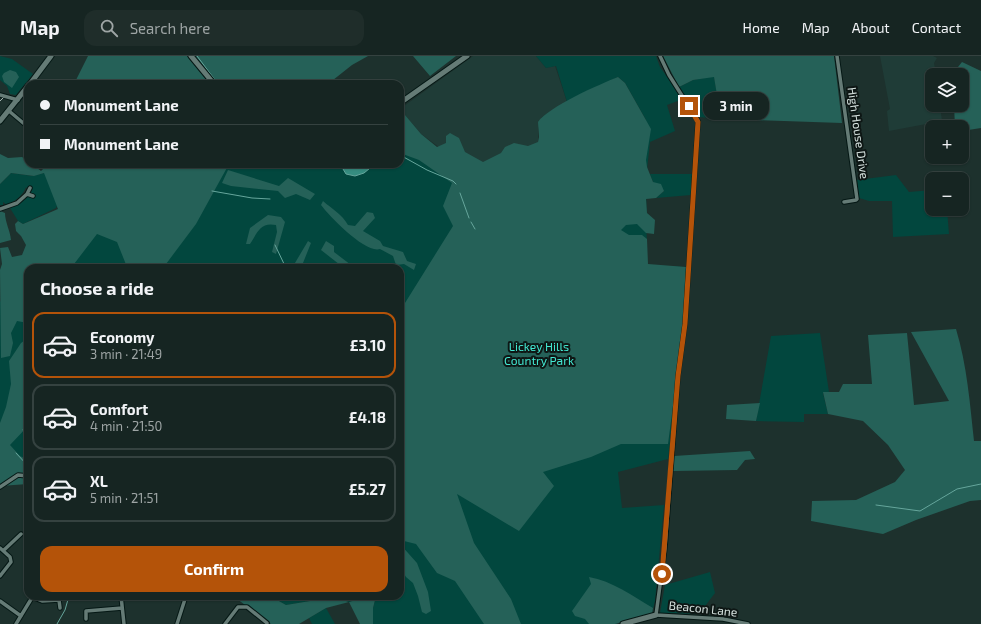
<!DOCTYPE html>
<meta charset="utf-8">
<style>
:root{--surface:#162522;--page:#1f2d2a;--text:#f1f3f6;--muted:#9ea5a5;--line:#354240;--accent:#b45309}
body{margin:0;font-family:"Exo 2",sans-serif;background:var(--page);color:var(--text);height:100vh;display:flex;flex-direction:column;font-size:15px;white-space:nowrap}
*{box-sizing:border-box;margin:0}
p{font-size:13px;color:var(--muted)}
.icon{flex:none;width:22px;height:22px;fill:none;stroke:currentColor;stroke-width:2;stroke-linecap:round;stroke-linejoin:round}
.map{position:relative;flex:1;overflow:hidden}
.drawer{position:absolute;left:24px;top:208px;width:380px;height:336px;display:flex;flex-direction:column;background:var(--surface);border-radius:12px;box-shadow:0 1px 3px #0004,0 0 0 1px var(--line)}
.drawer>*{flex:none}
.banner{position:absolute;left:24px;top:24px;width:380px;height:88px;border-radius:12px;box-shadow:0 1px 3px #0004,0 0 0 1px var(--line);display:grid;align-content:center;height:88px;padding:0 16px;background:var(--surface)}
.buttons{position:absolute;left:925px;top:12px;display:grid;gap:8px}
.buttons a{display:grid;place-items:center;width:44px;height:44px;border-radius:8px;background:var(--surface);box-shadow:0 1px 3px #0004,0 0 0 1px var(--line);font-size:20px}
.end{position:absolute;width:18px;height:18px;margin:-9px;border:5px solid #b45309;background:#fff;box-shadow:0 0 0 2px #fff}
.from{border-radius:50%}
.bubble{position:absolute;height:28px;border-radius:12px;background:var(--surface);box-shadow:0 1px 3px #0004,0 0 0 1px var(--line);font-size:13px;font-weight:700;line-height:28px;text-align:center}
.banner b{display:flex;align-items:center;gap:14px;height:38px;font-size:15px}
.banner b+b{border-top:1px solid var(--line)}
.banner i{width:10px;height:10px;background:var(--text)}
ul{padding:0;list-style:none}
li{display:flex;align-items:center;gap:12px;height:66px;margin:0 8px 6px;padding:0 8px;border:2px solid var(--line);border-radius:12px}
li div{flex:1}
li b{display:block;font-size:15px}
li em{font-style:normal;font-weight:700}
li.current{border-color:var(--accent)}
li>.icon{width:36px;height:36px;stroke-width:1.5}
h2{padding:0 16px;font-size:18px;line-height:48px}
.action{display:flex;gap:8px;margin-top:auto;padding:8px 16px}
.action a{flex:1;height:46px;border-radius:12px;background:var(--accent);color:#fff;font-size:16px;font-weight:700;line-height:46px;text-align:center}
header{display:flex;align-items:center;gap:24px;box-sizing:border-box;height:56px;padding:0 20px;background:var(--surface);border-bottom:1px solid var(--line)}
header strong{font-size:19px}
nav{display:flex;gap:22px;margin-inline-start:auto;font-size:14px}
.search{width:280px;height:36px;background:var(--page);display:flex;align-items:center;gap:10px;box-sizing:border-box;padding:0 14px;border-radius:12px;color:var(--muted);font-size:15px}
.map>svg:first-child{display:block}
</style>
<header>
<strong>Map</strong>
<div class="search"><svg class="icon" aria-label="search" viewBox="0 0 24 24"><circle cx="10" cy="10" r="6"/><path d="M15 15l6 6"/></svg>Search here</div>
<nav><a>Home</a><a>Map</a><a>About</a><a>Contact</a></nav>
</header>
<div class="map">
<svg width="981" height="568" viewBox="0 0 981 568">
<rect width="100%" height="100%" fill="#1d312d"/>
<!-- built -->
<path fill="#1f3c37" d="M473 0H536L546 12 555 10 567 46 542 61 538 73V87L476 118 421 78 400 53Z
M880 0H933L937 2 934 7 936 19H932V49H940L942 65 889 75 887 55 890 53Z"/>
<!-- green -->
<path fill="#02473e" d="M0 0 12 3 33 18 16 39 10 38 7 30 0 24Z
M536 0H656L660 11 683 43 667 49 675 75 650 86 646 123 647 209 686 211 684 266 668 403 618 416 622 452 664 449 655 545 652 557 615 568H373V552L375 544 369 540H400V212H28V413L0 427V246L58 153 56 150V152L23 168 18 165 10 152 25 141 31 140 26 131C22 140 17 144 7 149L3 146V149H0V128L11 117 33 120 44 117 48 108H400V89L476 118 646 64 625 27 618 21 567 46 556 10 546 12Z
M714 20 721 63 699 61 679 31 693 24Z
M650 118H692L691 139 656 142 664 135 653 126Z
M896 119 909 136 932 134V153H947L949 178 893 181 892 145H869L859 142 857 124Z
M820 277 829 336 823 337 828 358H804V366L756 365 771 280Z
M710 516 715 537 699 558 660 557 665 529Z
M270 540H369L349 546 337 542H328L286 549Z
M326 552 335 568H312L309 562Z"/>
<!-- forest -->
<path fill="#256158" d="M88 0H187L210 28H74Z
M193 0H368L352 9 328 28H216Z
M413 0H456L430 20Z
M663 0H834L842 67 721 63 714 21 693 24 679 31Z
M962 6 981 15V72L962 75V71H955L954 49H962V19H953V11H958Z
M10 14 16 16 19 21 12 32 4 26 2 20 4 17Z
M618 21 625 27 651 73 646 104 647 111 653 126 661 128 664 135 656 142 646 143 647 157 655 164 654 178 646 177 637 168 626 169 621 174 629 179H642L647 183 648 208 686 211 684 266 668 388H621L591 401 543 416 554 430 519 475 457 438 474 487 511 543 521 568H484L455 525 437 517 416 488 400 484 401 465 400 462V255L453 170 443 150 452 127 419 104 400 97V53L421 78 437 91 446 87V80L450 77 459 82 465 96 483 106 501 97 505 91 514 87 528 90 538 86 539 81 538 66C548 51 600 28 618 21Z
M0 98 8 102 22 101 28 105V108H32L41 115 48 108H229L196 168 163 212H126L127 211 117 186 97 178 71 212H28V267L17 265 11 277 13 287 10 300 1 302 0 214 2 208 0 192 8 191 12 201 22 199 26 189 21 180 16 175 15 168 18 165 23 168 58 153 44 117 34 120 11 117 0 128Z
M228 114 279 130 288 122 315 138 310 144 296 138 285 142 278 135 231 130 222 127Z
M323 145C332 153 342 158 348 169L355 170 367 156 373 157 375 162 363 175 380 185 383 190 403 196 407 205 416 208 414 214 404 208 396 209 393 200 380 193C366 198 330 161 321 149Z
M0 155 5 157C5 166 10 174 11 184L0 187Z
M268 159 281 161 285 166 276 198 272 196 277 176 276 169C260 166 258 176 250 188H246L250 172Z
M308 185 311 187 301 212H292Z
M326 185 334 190V196L355 212H344L321 194Z
M956 273C967 309 970 348 974 385H981V444L970 445 916 464 883 478 811 465 812 445 856 444 895 426 905 414 888 389 863 365 828 358 823 336H839L843 328H872L868 279 907 277 914 349 949 345 911 276Z
M28 282V296L25 298 28 313V370L10 389 20 400 28 404V428L0 430V367L6 351 11 328 9 305 21 287Z
M760 347 756 365 726 363 727 349Z
M750 395 755 403 745 404 737 414 673 415 674 400Z
M400 488 417 507 428 536 431 555 426 558 422 556 418 540 413 527 406 521 400 511Z
M589 521C612 525 633 540 653 552L652 557 615 568H589L585 563 575 560 572 555 591 528Z
M233 540H270L286 549 328 542H337L349 546 369 540 375 544 373 552V568H360L349 546 326 552 299 568H271Z"/>
<!-- water -->
<path fill="#368d80" stroke="#66a69c" d="M344 108H375L364 117 355 120 346 118 343 113Z"/>
<g fill="none" stroke-linecap="round" stroke-linejoin="round">
<!-- stream -->
<path stroke="#66a69c" stroke-width="1" d="M197 0 218 28
M400 99 427 114 453 125 456 128
M212 135 252 142 270 143
M460 137 469 162
M471 166 475 173
M275 189 286 212
M23 374 28 376
M16 397 28 410
M26 415 28 413
M876 449 920 455 957 433 981 428
M57 568 65 554 69 540"/>
<defs>
<path id="street" d="M660 0 669 19 698 65 685 268 678 320 665 492 656 559 723 563 748 568
M837 0 857 143 856 144 844 146
M0 39 18 44
M9 55 28 71
M30 132 27 138 33 140
M0 153 17 147 27 138
M0 431 18 419 28 420
M0 492 10 501 11 506 0 520
M4 494 21 478
M121 540 124 568
M32 541 42 545 59 544 60 552
M0 545 21 560
M86 563V555L122 552
M16 568 33 540
M177 568 186 540
M225 568 238 551H247L267 567"/>
<path id="secondary" d="M191 0 214 28
M30 28 51 0
M400 47 467 0
M0 65 28 30
M623 568 656 559"/>
</defs>
<!-- street casing -->
<use href="#street" stroke="#051815" stroke-width="5.5"/>
<!-- secondary casing -->
<use href="#secondary" stroke="#051815" stroke-width="7"/>
<!-- street -->
<use href="#street" stroke="#657b76" stroke-width="3.5"/>
<!-- secondary -->
<use href="#secondary" stroke="#657b76" stroke-width="5"/>
<!-- tram -->
<path stroke="#a9b7b4" stroke-width="1" d="M0 45 3 42"/>
</g>
<g fill="none" stroke-linecap="round" stroke-linejoin="round">
<!-- route -->
<path stroke="#b45309" stroke-width="5" d="M662 518 678 320 685 268 698 66 689 50"/>
</g>
<g text-anchor="middle" stroke-width="4" stroke-linejoin="round" paint-order="stroke">
<!-- street labels -->
<g font-size="12" fill="#d6e2df" stroke="#0e1715">
<text transform="translate(858 77) rotate(82)" y="4">High House Drive</text>
<text transform="translate(703 553) rotate(6)" y="4">Beacon Lane</text>
</g>
<!-- park labels -->
<g font-size="12" fill="#43e8d2" stroke="#0e1715">
<text x="539" y="295">Lickey Hills<tspan x="539" dy="14">Country Park</tspan></text>
</g>
</g>
</svg>
<div class="buttons">
<a><svg class="icon" aria-label="layers" viewBox="0 0 24 24"><path d="M12 4l9 5-9 5-9-5zM3 14l9 5 9-5"/></svg></a>
<a>+</a>
<a>−</a>
</div>
<i class="end from" style="left:662px;top:518px"></i>
<i class="end" style="left:689px;top:50px"></i>
<div class="bubble" style="left:703px;top:36px;width:66px">3 min</div>
<div class="banner">
<b><i class="from"></i>Monument Lane</b>
<b><i></i>Monument Lane</b>
</div>
<section class="drawer">
<h2>Choose a ride</h2>
<ul>
<li class="current"><svg class="icon" aria-label="car" viewBox="0 0 24 24"><path d="M5 17H2v-5l4-1 3-4h7l3 4 3 1v5h-3M9 17h6M6 11h13"/><circle cx="7" cy="17" r="2"/><circle cx="17" cy="17" r="2"/></svg><div><b>Economy</b><p>3 min · 21:49</p></div><em>£3.10</em></li>
<li><svg class="icon" aria-label="car" viewBox="0 0 24 24"><path d="M5 17H2v-5l4-1 3-4h7l3 4 3 1v5h-3M9 17h6M6 11h13"/><circle cx="7" cy="17" r="2"/><circle cx="17" cy="17" r="2"/></svg><div><b>Comfort</b><p>4 min · 21:50</p></div><em>£4.18</em></li>
<li><svg class="icon" aria-label="car" viewBox="0 0 24 24"><path d="M5 17H2v-5l4-1 3-4h7l3 4 3 1v5h-3M9 17h6M6 11h13"/><circle cx="7" cy="17" r="2"/><circle cx="17" cy="17" r="2"/></svg><div><b>XL</b><p>5 min · 21:51</p></div><em>£5.27</em></li>
</ul>
<div class="action"><a>Confirm</a></div>
</section>
</div>
